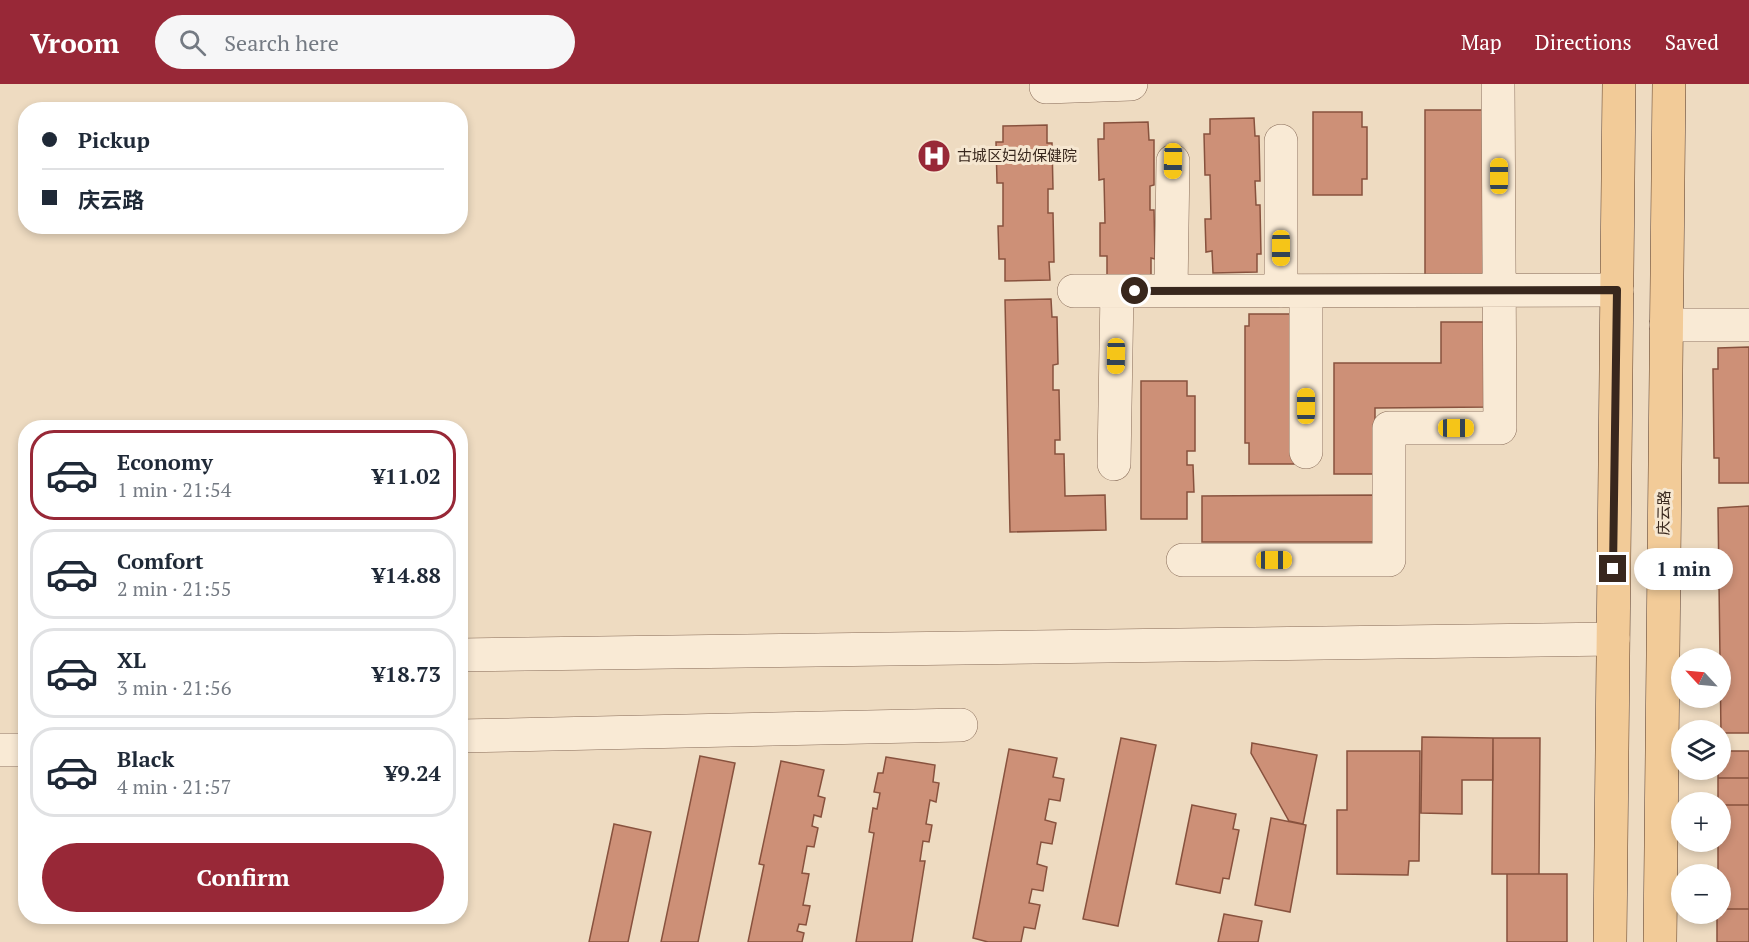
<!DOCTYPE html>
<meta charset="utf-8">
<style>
:root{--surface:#fff;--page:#f6f6f7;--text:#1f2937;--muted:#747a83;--line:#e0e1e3;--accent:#982837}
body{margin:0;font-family:"PT Serif","Noto Sans SC",serif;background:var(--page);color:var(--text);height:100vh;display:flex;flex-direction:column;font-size:22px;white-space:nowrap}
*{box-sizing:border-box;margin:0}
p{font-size:20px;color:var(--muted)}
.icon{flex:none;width:33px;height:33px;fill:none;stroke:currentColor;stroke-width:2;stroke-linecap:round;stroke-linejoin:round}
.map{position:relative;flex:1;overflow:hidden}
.sheet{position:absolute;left:18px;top:336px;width:450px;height:504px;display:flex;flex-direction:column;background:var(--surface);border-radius:24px;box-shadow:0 3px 9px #0003}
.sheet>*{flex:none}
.top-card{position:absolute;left:18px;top:18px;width:450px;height:132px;border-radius:24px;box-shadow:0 3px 9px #0003;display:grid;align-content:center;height:132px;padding:0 24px;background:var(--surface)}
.needle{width:39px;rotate:296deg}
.buttons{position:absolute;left:1671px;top:564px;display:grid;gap:12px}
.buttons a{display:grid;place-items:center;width:60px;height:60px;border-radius:50%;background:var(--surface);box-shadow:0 3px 9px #0003;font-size:30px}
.end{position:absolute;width:27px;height:27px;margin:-14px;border:8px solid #38271d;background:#fff;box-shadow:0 0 0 3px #fff}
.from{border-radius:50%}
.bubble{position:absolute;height:42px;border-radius:21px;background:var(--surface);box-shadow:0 3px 9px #0003;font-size:20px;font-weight:600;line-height:42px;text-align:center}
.car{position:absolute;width:18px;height:36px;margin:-18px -9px;border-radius:8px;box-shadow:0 0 4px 2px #0007;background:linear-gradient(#f5c518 24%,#345 0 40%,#f5c518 0 76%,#345 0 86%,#f5c518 0)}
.top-card b{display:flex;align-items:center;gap:21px;height:57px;font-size:22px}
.top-card b+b{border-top:2px solid var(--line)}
.top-card i{width:15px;height:15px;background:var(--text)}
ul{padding:10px 0 0;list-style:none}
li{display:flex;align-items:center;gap:18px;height:90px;margin:0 12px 9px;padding:0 12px;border:3px solid var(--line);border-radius:24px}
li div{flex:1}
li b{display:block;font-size:22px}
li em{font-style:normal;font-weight:600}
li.on{border-color:var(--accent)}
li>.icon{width:54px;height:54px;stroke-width:1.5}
.cta{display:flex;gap:12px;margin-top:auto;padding:12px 24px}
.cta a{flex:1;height:69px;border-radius:36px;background:var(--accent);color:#fff;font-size:24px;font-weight:600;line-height:69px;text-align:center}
header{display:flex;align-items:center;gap:36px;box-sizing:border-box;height:84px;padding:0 30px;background:var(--accent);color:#fff}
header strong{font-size:28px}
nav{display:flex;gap:33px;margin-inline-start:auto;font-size:21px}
.search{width:420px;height:54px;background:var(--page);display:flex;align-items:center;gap:15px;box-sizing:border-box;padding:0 21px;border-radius:33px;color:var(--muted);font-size:22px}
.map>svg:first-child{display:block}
</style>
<header>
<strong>Vroom</strong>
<div class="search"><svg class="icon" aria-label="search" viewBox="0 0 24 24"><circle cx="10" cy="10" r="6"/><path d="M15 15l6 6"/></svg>Search here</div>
<nav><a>Map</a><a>Directions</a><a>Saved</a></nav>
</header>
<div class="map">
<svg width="1749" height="858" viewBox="0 0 1749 858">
<rect width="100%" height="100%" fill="#eedbc1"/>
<!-- building -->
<path fill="#cd9077" stroke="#88523e" stroke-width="1.5" d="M1425 26H1486V193L1425 194Z
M1313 28H1362V43H1367V95H1362V111H1313Z
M1254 34 1255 52H1259L1260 97H1255L1256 121H1260L1261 170H1257V188L1213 189 1212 167 1206 168 1205 135H1211L1210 91H1205L1204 50H1210V35Z
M1148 38 1149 56H1154V101L1150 102V126H1154L1155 175 1151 174V193L1107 194V172H1100V139H1105L1104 95 1099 96 1098 55H1104V39Z
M1047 41V59H1052L1053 105H1048V129H1053L1054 178H1049L1050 196 1005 197V175H999L998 142H1003V99H997L996 58H1003V42Z
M1051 215 1052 233H1057L1058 280 1053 281V306H1059L1060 356H1055V370H1064L1065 412 1105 411 1106 446 1010 448 1005 216Z
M1249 230H1293L1294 380H1249V359H1245V242H1249Z
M1441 238H1489V323L1375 324V390H1334V279H1441Z
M1749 263V399H1719V374H1714L1713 285H1718V264Z
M1141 297H1187V312H1195V367H1187V381H1193L1194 408H1187V435H1141Z
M1380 411V458H1202V412Z
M1749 422V649H1721L1718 424Z
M1422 653 1493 654V696H1462V730L1421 729Z
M1121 654 1156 661 1118 842 1083 835Z
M1493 654H1540L1539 790H1492Z
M1252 659 1317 671 1303 740 1289 737 1251 669Z
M1009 665 1057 674 1053 693 1064 695 1060 717 1049 715 1045 736 1056 739 1052 760 1041 758 1037 780 1047 783 1043 807 1032 805 1029 819 1040 821 1035 845 1024 843 1021 858H988L973 854Z
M1347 667H1420L1419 777H1409L1408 791 1337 790V726H1347Z
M1720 667H1749V694H1718V686H1720Z
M700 672 735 679 698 858H661Z
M886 673 935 681 933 698 939 699 936 718 930 716 926 740 932 741 929 758 923 757 920 777H925L912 858H856L874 749 869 748 873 724 877 725 880 709 874 708 878 689H883Z
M781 677 824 686 818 712 825 714 821 733 814 731 812 742 818 744 814 763 807 762 802 789 809 790 803 821 810 822 806 841 799 840 797 847 804 849 802 858H748L764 781 759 780Z
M1718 694H1749V721H1720V718H1718Z
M1192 721 1236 730 1233 745 1239 746 1229 795 1223 794 1220 809 1176 800Z
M1720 721H1749V825H1720V790H1718V758H1720Z
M1271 734 1306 741 1290 828 1255 821Z
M614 740 651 748 628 858H589Z
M1507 790H1567V858H1507Z
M1720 825H1749V858H1717V830H1720Z
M1224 830 1262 837 1258 858H1218Z"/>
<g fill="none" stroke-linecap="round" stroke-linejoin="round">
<defs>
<path id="minor" d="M1046 3 1131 0
M1074 207 1617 206
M1171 207 1173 77
M1281 207V57
M1666 241H1749
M1306 368V207
M1114 380 1117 207
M1183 476H1389V344H1500L1498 0
M460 571 1613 555
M460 652 961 641
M0 666H26"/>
<path id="major" d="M1610 858 1619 0
M1660 858 1669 0"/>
</defs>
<!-- minor casing -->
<use href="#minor" stroke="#886c59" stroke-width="34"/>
<!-- major casing -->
<use href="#major" stroke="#563b2d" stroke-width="34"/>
<!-- minor -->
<use href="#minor" stroke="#f9ead5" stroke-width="33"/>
<!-- major -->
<use href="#major" stroke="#f2cb98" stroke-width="33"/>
</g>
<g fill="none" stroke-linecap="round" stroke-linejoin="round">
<!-- route -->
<path stroke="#38271d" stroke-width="8" d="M1135 207 1617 206 1613 485"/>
</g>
<!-- icons -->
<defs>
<symbol id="hospital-disc" viewBox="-11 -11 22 22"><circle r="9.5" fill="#982837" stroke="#f6e7d1"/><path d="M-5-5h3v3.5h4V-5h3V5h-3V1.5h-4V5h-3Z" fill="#fff"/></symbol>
</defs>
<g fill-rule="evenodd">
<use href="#hospital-disc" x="915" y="53" width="38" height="38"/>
</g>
<g text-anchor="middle" stroke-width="6" stroke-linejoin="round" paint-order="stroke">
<!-- poi labels -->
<g font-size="15" fill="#38271d" stroke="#f6e7d1" text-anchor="start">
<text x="957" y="77">古城区妇幼保健院</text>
</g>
<!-- street labels -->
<g font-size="15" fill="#38271d" stroke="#f6e7d1">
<text transform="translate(1664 429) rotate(-89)" y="5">庆云路</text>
</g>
</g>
</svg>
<div class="buttons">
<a><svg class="needle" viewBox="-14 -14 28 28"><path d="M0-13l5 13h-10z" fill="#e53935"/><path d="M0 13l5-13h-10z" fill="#747a83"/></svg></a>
<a><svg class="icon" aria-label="layers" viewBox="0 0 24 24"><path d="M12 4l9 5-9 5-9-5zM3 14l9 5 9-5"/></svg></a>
<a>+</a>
<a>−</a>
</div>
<i class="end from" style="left:1135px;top:207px"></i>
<i class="end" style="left:1613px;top:485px"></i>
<div class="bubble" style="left:1634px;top:464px;width:99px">1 min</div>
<i class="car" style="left:1173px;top:77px;rotate:181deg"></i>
<i class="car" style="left:1499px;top:92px;rotate:0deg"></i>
<i class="car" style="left:1281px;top:164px;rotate:180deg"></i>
<i class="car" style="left:1116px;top:272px;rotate:181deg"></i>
<i class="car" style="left:1306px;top:322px;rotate:0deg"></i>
<i class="car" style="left:1456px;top:344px;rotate:90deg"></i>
<i class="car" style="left:1274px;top:476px;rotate:90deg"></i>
<div class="top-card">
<b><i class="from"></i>Pickup</b>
<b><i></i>庆云路</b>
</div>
<section class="sheet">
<ul>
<li class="on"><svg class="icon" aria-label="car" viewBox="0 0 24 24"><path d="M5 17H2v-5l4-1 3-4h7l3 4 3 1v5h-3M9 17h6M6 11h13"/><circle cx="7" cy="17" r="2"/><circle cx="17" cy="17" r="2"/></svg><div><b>Economy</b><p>1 min · 21:54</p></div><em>¥11.02</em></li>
<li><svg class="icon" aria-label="car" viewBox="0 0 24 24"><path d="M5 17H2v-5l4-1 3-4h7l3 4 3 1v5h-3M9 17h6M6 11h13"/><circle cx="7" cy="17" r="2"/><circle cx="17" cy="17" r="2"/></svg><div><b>Comfort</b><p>2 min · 21:55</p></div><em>¥14.88</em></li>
<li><svg class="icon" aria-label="car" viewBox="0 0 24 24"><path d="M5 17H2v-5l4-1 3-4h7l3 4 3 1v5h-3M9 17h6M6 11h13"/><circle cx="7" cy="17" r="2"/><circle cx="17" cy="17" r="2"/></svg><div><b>XL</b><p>3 min · 21:56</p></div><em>¥18.73</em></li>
<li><svg class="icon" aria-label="car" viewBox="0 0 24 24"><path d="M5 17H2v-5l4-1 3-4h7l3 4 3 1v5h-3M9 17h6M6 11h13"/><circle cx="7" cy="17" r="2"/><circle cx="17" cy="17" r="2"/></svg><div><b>Black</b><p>4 min · 21:57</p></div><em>¥9.24</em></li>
</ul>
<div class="cta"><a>Confirm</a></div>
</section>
</div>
